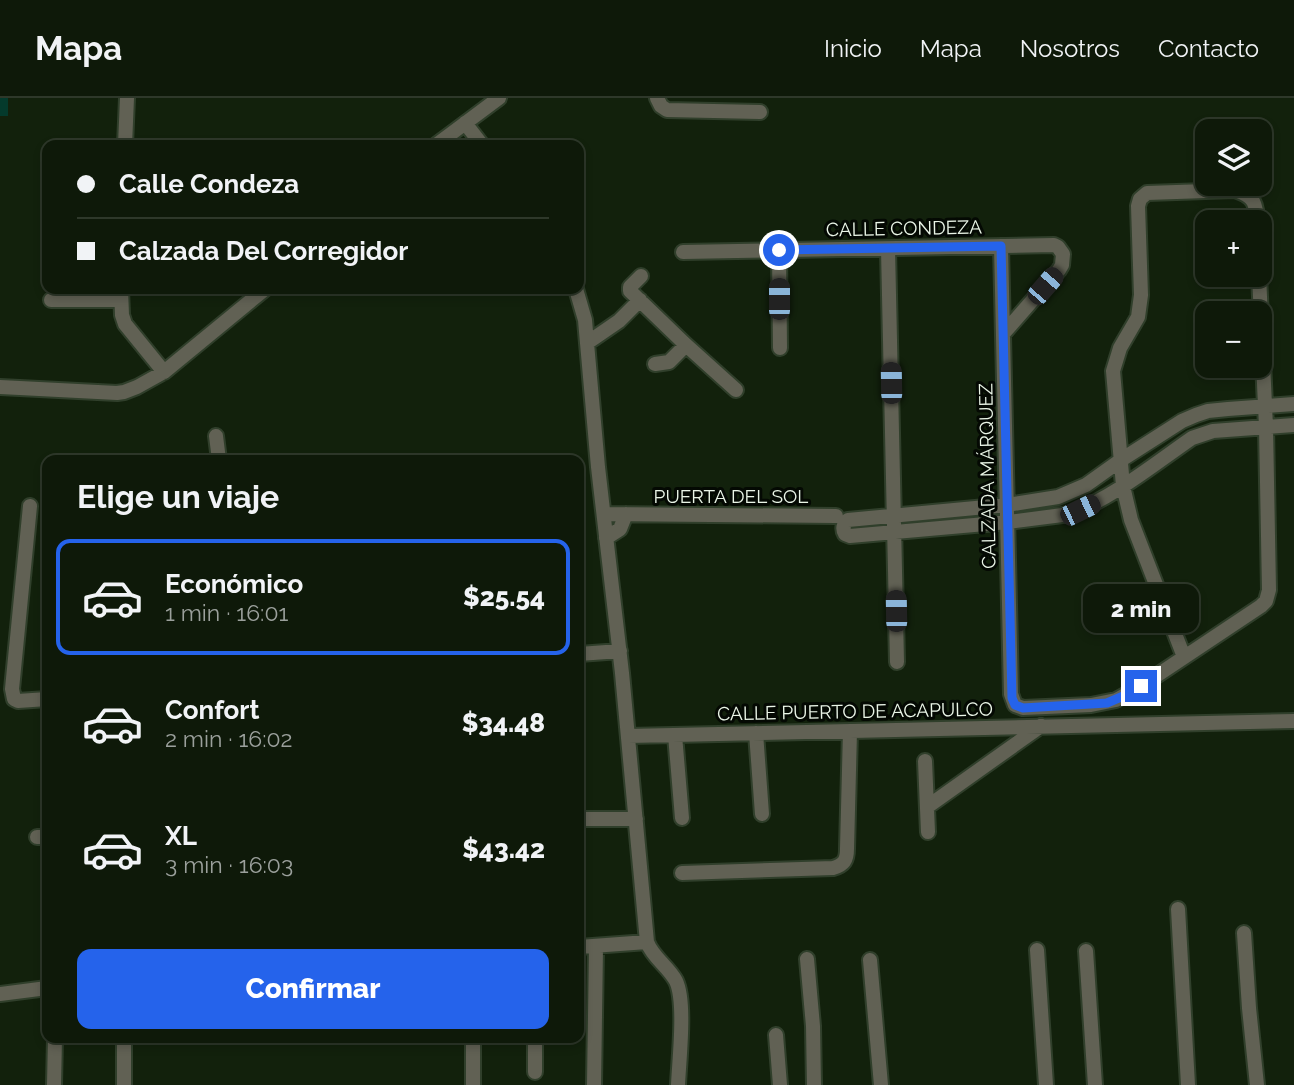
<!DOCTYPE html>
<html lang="es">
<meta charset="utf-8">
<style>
:root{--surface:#0e1909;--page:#172212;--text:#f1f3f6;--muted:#9ba09c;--line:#2e382a;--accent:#2563eb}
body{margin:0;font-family:Raleway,sans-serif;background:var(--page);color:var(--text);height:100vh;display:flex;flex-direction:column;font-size:26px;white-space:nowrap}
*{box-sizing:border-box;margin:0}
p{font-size:23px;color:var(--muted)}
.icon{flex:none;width:38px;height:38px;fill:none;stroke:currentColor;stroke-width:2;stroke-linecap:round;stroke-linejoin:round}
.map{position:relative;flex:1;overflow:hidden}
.side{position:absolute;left:42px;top:357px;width:542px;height:588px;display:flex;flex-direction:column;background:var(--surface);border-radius:14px;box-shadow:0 4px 10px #0003,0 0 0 2px var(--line)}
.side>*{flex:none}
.guide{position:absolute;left:42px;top:42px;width:542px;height:154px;border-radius:14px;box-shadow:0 4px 10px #0003,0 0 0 2px var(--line);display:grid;align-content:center;height:154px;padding:0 35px;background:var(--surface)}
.fabs{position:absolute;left:1195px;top:21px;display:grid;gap:14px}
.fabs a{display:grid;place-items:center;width:77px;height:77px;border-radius:14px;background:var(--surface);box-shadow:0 4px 10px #0003,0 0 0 2px var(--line);font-size:35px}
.end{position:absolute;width:32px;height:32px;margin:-16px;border:9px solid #2563eb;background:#fff;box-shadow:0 0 0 4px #fff}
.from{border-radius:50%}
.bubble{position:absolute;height:49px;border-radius:14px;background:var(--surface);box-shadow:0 4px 10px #0003,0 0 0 2px var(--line);font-size:23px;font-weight:800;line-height:49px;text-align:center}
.car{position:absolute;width:21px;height:42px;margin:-21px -10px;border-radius:9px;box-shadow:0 0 5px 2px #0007;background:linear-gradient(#222 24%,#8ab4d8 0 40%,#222 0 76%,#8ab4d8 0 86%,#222 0)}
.guide b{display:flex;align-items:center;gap:24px;height:66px;font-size:26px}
.guide b+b{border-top:2px solid var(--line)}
.guide i{width:18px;height:18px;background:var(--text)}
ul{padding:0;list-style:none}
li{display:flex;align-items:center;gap:21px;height:116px;margin:0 14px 10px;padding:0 21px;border:4px solid transparent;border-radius:14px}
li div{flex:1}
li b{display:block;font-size:26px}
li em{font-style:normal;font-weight:800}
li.on{border-color:var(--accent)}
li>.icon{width:63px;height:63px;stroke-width:1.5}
h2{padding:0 35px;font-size:32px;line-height:84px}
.cta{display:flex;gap:14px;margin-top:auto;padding:14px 35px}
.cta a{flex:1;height:80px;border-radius:14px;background:var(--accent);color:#fff;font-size:28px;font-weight:800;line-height:80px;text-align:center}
header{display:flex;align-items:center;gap:42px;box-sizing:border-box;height:98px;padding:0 35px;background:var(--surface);border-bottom:2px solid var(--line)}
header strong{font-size:33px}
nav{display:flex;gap:38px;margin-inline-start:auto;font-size:24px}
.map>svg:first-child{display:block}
</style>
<header>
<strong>Mapa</strong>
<nav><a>Inicio</a><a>Mapa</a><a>Nosotros</a><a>Contacto</a></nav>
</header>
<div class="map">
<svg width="1294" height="987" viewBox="0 0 1294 987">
<rect width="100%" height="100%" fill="#12210c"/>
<!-- building -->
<path fill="#043a2c" d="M0 0H8V18H0Z"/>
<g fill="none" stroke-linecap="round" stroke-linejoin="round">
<defs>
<path id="minor" d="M657 0 661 8 667 12 760 14
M465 25 482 47
M125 47 127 0
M436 47 499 0
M1001 148 1011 596 1015 607 1023 610 1091 607 1116 602 1141 588 1261 508 1266 503 1269 492 1266 329 1259 177
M888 151 897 564
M779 152 780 250
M683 154 1054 147 1058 149 1063 156 1062 167 1059 172 1003 236
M641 178 630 189V193L686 247 736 292
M121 191 122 217 125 226 164 274
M576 191 585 222 587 245 598 369 622 575 647 844C653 860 668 868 676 883 686 904 679 962 678 987
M51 202H121
M587 245 619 223 640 202
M655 266 669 264 686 247
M0 289 117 295 124 294 137 289 164 274 265 191
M1294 306 1228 311 1208 313 1196 317 1182 323 1121 362 1086 387 1058 399 1007 407 848 422C843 426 842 431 845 436L850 438 1008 424 1070 416C1114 399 1153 367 1192 340L1213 333 1294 327
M216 338 219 362
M30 408 12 591 14 601 18 603 47 601
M604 416 836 418
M606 440 620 431 626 416
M579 556 620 553
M1184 559 1131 422 1123 388 1113 273 1120 250 1138 219 1141 197 1138 108 1140 101 1147 95 1235 92C1255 99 1256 105 1257 124
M756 635 762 716
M675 637 682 720
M628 638 1294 623
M925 663 928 734
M927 709 1041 628
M579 721H636
M37 739H47
M682 775 833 770C844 767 847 762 847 751L850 633
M1178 811 1188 987
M1244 835 1249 910 1257 987
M579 849 647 844
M1037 852 1046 987
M1086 853 1095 987
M807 861 813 928 814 987
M870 862 881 987
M0 896 47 890
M776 937 780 987
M535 974V940
M54 987 55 940
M124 987V940
M473 987V940
M594 987 596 849"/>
</defs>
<!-- minor casing -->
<use href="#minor" stroke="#303f2b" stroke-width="18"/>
<!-- minor -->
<use href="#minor" stroke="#616154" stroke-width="14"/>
</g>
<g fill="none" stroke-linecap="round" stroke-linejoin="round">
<!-- route -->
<path stroke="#2563eb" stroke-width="9" d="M779 152 1001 148 1012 600 1015 607 1023 610 1107 605 1128 596 1141 588"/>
</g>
<g text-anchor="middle" stroke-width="6" stroke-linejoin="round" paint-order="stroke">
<!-- street labels -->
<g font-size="19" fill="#eaf5e7" stroke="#040903">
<text transform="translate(904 130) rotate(-1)" y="7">CALLE CONDEZA</text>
<text transform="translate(987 378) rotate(-91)" y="7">CALZADA MÁRQUEZ</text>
<text x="731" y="405">PUERTA DEL SOL</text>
<text transform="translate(855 613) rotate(-1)" y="7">CALLE PUERTO DE ACAPULCO</text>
</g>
</g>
</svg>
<div class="fabs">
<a><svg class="icon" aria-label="layers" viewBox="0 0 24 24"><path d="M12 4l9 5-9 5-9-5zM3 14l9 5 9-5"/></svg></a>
<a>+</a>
<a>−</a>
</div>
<i class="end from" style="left:779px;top:152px"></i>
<i class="end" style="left:1141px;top:588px"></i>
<div class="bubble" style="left:1083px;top:486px;width:116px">2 min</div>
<i class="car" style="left:1045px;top:188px;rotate:41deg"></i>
<i class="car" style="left:779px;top:201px;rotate:0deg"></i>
<i class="car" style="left:891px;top:285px;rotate:359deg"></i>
<i class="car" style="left:1080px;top:412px;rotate:64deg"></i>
<i class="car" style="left:896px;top:513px;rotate:359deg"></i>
<div class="guide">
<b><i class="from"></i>Calle Condeza</b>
<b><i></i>Calzada Del Corregidor</b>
</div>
<section class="side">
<h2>Elige un viaje</h2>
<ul>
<li class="on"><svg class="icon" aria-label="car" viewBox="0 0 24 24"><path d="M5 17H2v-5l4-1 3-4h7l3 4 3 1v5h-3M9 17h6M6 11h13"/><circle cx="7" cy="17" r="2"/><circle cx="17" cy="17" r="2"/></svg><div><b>Económico</b><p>1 min · 16:01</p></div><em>$25.54</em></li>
<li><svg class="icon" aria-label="car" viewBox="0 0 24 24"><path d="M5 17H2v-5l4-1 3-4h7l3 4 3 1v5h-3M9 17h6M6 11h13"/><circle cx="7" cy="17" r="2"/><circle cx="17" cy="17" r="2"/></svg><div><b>Confort</b><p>2 min · 16:02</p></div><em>$34.48</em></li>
<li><svg class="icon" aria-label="car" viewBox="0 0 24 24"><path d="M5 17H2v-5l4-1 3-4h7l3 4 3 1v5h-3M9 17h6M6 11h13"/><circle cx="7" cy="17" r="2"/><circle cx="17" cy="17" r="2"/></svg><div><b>XL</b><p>3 min · 16:03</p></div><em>$43.42</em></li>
</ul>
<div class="cta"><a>Confirmar</a></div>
</section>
</div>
